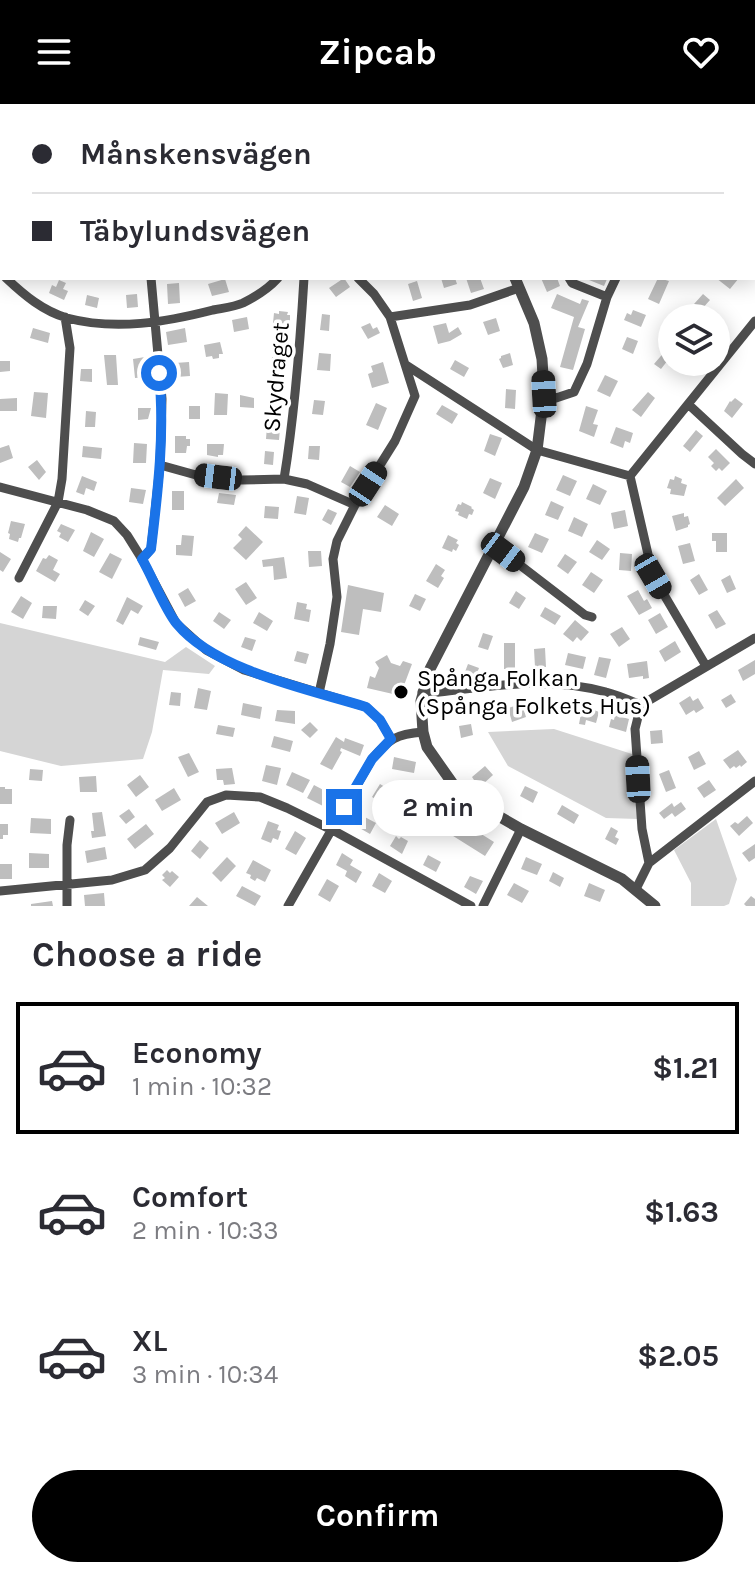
<!DOCTYPE html>
<meta charset="utf-8">
<style>
:root{--surface:#fff;--page:#f7f7f7;--text:#2b2b33;--muted:#7c7c81;--line:#e1e1e2;--accent:#000}
body{margin:0;font-family:Karla,sans-serif;background:var(--page);color:var(--text);height:100vh;display:flex;flex-direction:column;font-size:30px;white-space:nowrap}
*{box-sizing:border-box;margin:0}
p{font-size:26px;color:var(--muted)}
.icon{flex:none;width:44px;height:44px;fill:none;stroke:currentColor;stroke-width:2;stroke-linecap:round;stroke-linejoin:round}
.map{position:relative;height:802px;overflow:hidden}
.sheet{display:flex;flex-direction:column;background:var(--surface);flex:1}
.sheet>*{flex:none}
.guide{position:absolute;left:0px;top:0px;width:756px;height:176px;box-shadow:0 4px 20px #0003;display:grid;align-content:center;height:176px;padding:0 32px;background:var(--surface)}
.tools{position:absolute;left:658px;top:200px;display:grid;gap:16px}
.tools a{display:grid;place-items:center;width:72px;height:72px;border-radius:50%;background:var(--surface);box-shadow:0 4px 20px #0003;font-size:40px}
.end{position:absolute;width:36px;height:36px;margin:-18px;border:10px solid #1a73e8;background:#fff;box-shadow:0 0 0 4px #fff}
.from{border-radius:50%}
.bubble{position:absolute;height:56px;border-radius:28px;background:var(--surface);box-shadow:0 4px 20px #0003;font-size:26px;font-weight:700;line-height:56px;text-align:center}
.car{position:absolute;width:24px;height:48px;margin:-24px -12px;border-radius:10px;box-shadow:0 0 6px 2px #0007;background:linear-gradient(#222 24%,#8ab4d8 0 40%,#222 0 76%,#8ab4d8 0 86%,#222 0)}
.guide b{display:flex;align-items:center;gap:28px;height:76px;font-size:30px}
.guide b+b{border-top:2px solid var(--line)}
.guide i{width:20px;height:20px;background:var(--text)}
ul{padding:0;list-style:none}
li{display:flex;align-items:center;gap:24px;height:132px;margin:0 16px 12px;padding:0 16px;border:4px solid transparent;border-radius:0px}
li div{flex:1}
li b{display:block;font-size:30px}
li em{font-style:normal;font-weight:700}
li.current{border-color:var(--accent)}
li>.icon{width:72px;height:72px;stroke-width:1.5}
h2{padding:0 32px;font-size:36px;line-height:96px}
.primary-button{display:flex;gap:16px;margin-top:auto;padding:16px 32px}
.primary-button a{flex:1;height:92px;border-radius:48px;background:var(--accent);color:#fff;font-size:32px;font-weight:700;line-height:92px;text-align:center}
header{display:flex;justify-content:space-between;align-items:center;height:104px;padding:0 32px;background:var(--accent);color:#fff;font-size:36px;font-weight:700}
.map>svg:first-child{display:block}
</style>
<header><svg class="icon" aria-label="menu" viewBox="0 0 24 24"><path d="M4 6h16M4 12h16M4 18h16"/></svg>Zipcab<svg class="icon" aria-label="heart" viewBox="0 0 24 24"><path d="M12 20l-8-8c-3-5 5-10 8-4 3-6 11-1 8 4z"/></svg></header>
<div class="map">
<svg width="755" height="802" viewBox="0 0 755 802">
<rect width="100%" height="100%" fill="#fff"/>
<!-- green -->
<path fill="#d5d5d5" d="M379 0H521V2H379Z
M0 519 165 558 186 543 215 562 209 570 163 566 152 628 143 655 61 662 0 647Z
M554 625 632 650 638 715 606 714 508 662 488 628Z
M716 715 737 775 729 800 724 802H691V779L674 746Z"/>
<!-- building -->
<path fill="#bebebe" d="M344 174 350 183 336 193 329 184Z
M441 174H455L457 180 444 184Z
M466 174H480L484 185 471 189Z
M541 174H557L560 182 547 188Z
M584 174H605L607 175 604 182Z
M658 174 669 177 659 200 648 195Z
M716 174H739L730 185Z
M225 175 229 188 212 192 208 180Z
M59 176 66 179 63 185 68 187 64 196 49 189 52 181 56 183Z
M417 177 422 194 413 197 408 180Z
M179 179 180 199 168 200 167 180Z
M137 190 138 203 127 204 126 191Z
M557 190 580 200 582 195 589 197 578 223 585 225 573 266 560 263 574 213 551 204Z
M703 190 710 196 701 206 694 200Z
M87 191 99 194 97 204 85 201Z
M633 206 646 211 641 223 624 216 627 209 631 211Z
M279 207 288 208 287 211H290V220L273 219 274 209 279 210Z
M322 210 330 211 329 227 320 226Z
M247 213 249 225 234 228 232 216Z
M496 214 500 227 488 231 483 218Z
M370 219 373 225 377 223 380 229 368 235 361 223Z
M446 219 449 229 458 223 462 230 450 237 438 240 433 222Z
M33 224 50 229 48 239 30 234Z
M185 224 187 238 168 241 166 228Z
M627 233 638 237 633 250 622 245Z
M220 238 223 250H219V254L213 255 212 252 206 253 204 241Z
M666 246 672 251V259L668 256 661 265 654 260Z
M319 249 331 250 330 267 317 266Z
M510 249 513 261 503 264 499 255 501 254V252Z
M104 251H116L118 281H107Z
M145 253 147 273 135 274 133 255Z
M272 253 283 254 284 263H281V268L271 267Z
M455 256 469 264 464 273 450 265Z
M0 257H10V267L0 268Z
M189 258 190 272 176 273 175 259Z
M383 258 389 279 372 284 368 270 373 268 371 262Z
M81 265H92V278L80 277Z
M605 271 618 277 610 293 597 287Z
M506 285 516 286 515 305 505 304Z
M34 288 48 289 46 314 31 312Z
M648 288 655 294 641 313 632 306Z
M215 289 228 290 227 311H214Z
M240 291 254 294V304L240 303Z
M17 294V307H0V295Z
M735 294 743 300 732 314 724 307 730 297 731 298Z
M314 296 325 297 323 311 312 310Z
M376 299 387 304 378 326 366 321Z
M442 301 458 310 452 320 436 310Z
M189 302H200V315H189Z
M586 302 598 306 593 320 598 321 594 333 579 327Z
M138 304H151L148 315 138 316Z
M86 307 96 308 95 323H85Z
M267 321 280 324 279 336 266 335Z
M616 323 633 329 630 339 625 337 623 344 610 339Z
M696 326 703 332 690 348 683 342Z
M490 330 502 334 495 352 484 347Z
M175 332H186V335H190V342H187L186 349H175Z
M134 339 147 340 146 359H133Z
M207 340H224L223 351H218V353L207 351Z
M9 341 13 354 0 359V344Z
M83 342 102 344 101 355 82 353Z
M309 342H320L319 356 308 355Z
M716 345 730 359 722 367 719 364 716 367 711 362 714 359 708 353Z
M265 347 274 348 273 361 264 360Z
M37 356 46 368 39 376 28 363Z
M350 362 360 368 350 383 341 378Z
M563 371 577 377 570 392 556 386Z
M82 372 97 378 94 387 86 384 84 391 76 388Z
M675 372 682 375 681 379 687 381 684 392 670 390 671 385 667 384 670 375 674 376Z
M490 374 502 379 495 395 483 389Z
M736 375 744 384 725 402 717 394Z
M593 380 607 387 600 401 586 395Z
M131 384 146 386 143 400 129 398Z
M172 387H184V406H172Z
M219 389 236 391 234 401 217 399Z
M297 392 309 394 306 411 294 409Z
M551 397 564 403 558 416 545 411Z
M462 398 472 403 471 404 474 406 472 411 469 410 467 415 458 411 459 408 455 407 458 400 461 401Z
M385 401 399 410 392 422 377 413Z
M265 402 279 403 278 415 264 414Z
M328 405 337 409 331 421 322 416Z
M625 406 628 422 614 425 611 409Z
M684 409V413L688 412 690 420 688 421V423L676 427 672 412Z
M574 413 588 420 582 433 568 427Z
M11 417 25 420 21 434H19L18 438 9 435 10 430 8 429Z
M61 420 75 426 68 438 59 433 61 429 57 427Z
M246 422 263 438 246 456 233 444 242 435 238 431Z
M91 428 104 435 94 453 83 447Z
M535 429 549 435 542 449 528 443Z
M712 429H727V448H716V437H712Z
M182 431 194 432 192 452 176 451V441H181Z
M448 431 458 436 456 439 459 441 456 447 453 445 452 448 442 444Z
M597 436 610 445 602 456 589 448Z
M690 439 695 457 683 460 678 442Z
M308 447H321L322 462 309 463Z
M0 448 11 455 3 468 0 466Z
M110 449 122 455 112 475 99 468Z
M620 449 632 450 631 467 619 466Z
M565 450 577 458 568 470 557 462Z
M49 451 58 456 53 466 60 470 55 478 36 467 43 454 46 455Z
M284 453 287 474 274 476 273 462 263 463 262 456Z
M436 460 445 466 441 472 444 474 438 484 426 477Z
M591 468 603 476 594 489 582 481Z
M699 470 708 486 699 491 690 476Z
M730 471 736 485 727 489 721 476Z
M246 478 257 494 246 501 235 485Z
M348 481 384 489 381 508 363 505 359 531 341 528Z
M188 484 196 497 185 503 178 490Z
M638 486 644 497 647 495 652 504 639 511 627 492Z
M516 487 526 494 519 505 509 499Z
M415 490 426 495 420 507 409 502Z
M21 492 32 499 23 515 11 508Z
M127 493 143 502 138 510 131 506 123 521 116 517Z
M85 496 95 502 88 512 79 506Z
M297 498 307 500 306 505 311 506 309 518 294 515Z
M43 502H57L56 515 42 514Z
M545 503 561 512 555 521 540 512Z
M717 506 726 520 716 525 708 511Z
M219 508 231 516 224 525 213 517Z
M259 508 273 517 267 527 253 519Z
M660 509 668 523 656 530 648 516Z
M575 516 589 528 581 537 577 533 573 538 563 530Z
M622 523 630 535 619 543 610 530Z
M483 529 493 532 488 546 478 543Z
M140 533 159 538 156 546 138 541Z
M245 533 256 536 252 547 241 543Z
M675 537 681 548 665 558 659 547Z
M504 539H515V565H504Z
M545 544 546 563H535L534 545Z
M297 547 309 550 306 560 294 557Z
M568 549 586 553 583 565 565 561Z
M387 551 391 559 400 562 403 557 412 560 403 584 393 590 367 584 370 572 375 574 379 564 375 558Z
M599 553 611 555 606 574 594 571Z
M755 556V570L743 577 738 566Z
M647 557 649 574 643 575V572L629 574 627 560Z
M468 560 479 564 474 577 463 573Z
M198 584 211 587 207 606 194 604Z
M171 588 181 589 180 602 169 601Z
M731 590 736 598 726 604 721 596Z
M690 592 693 597 698 594 704 604 696 609 694 606 686 611 679 599Z
M546 596 562 599 559 612 543 608Z
M243 599 262 603 260 615 241 611Z
M522 600 526 613 512 618 508 604Z
M587 603 599 608 596 619 586 616 585 621 579 620 582 604 586 605Z
M277 606 295 607V620L275 617Z
M615 611 629 615 626 628 609 623 611 615 614 616Z
M310 618 318 626 310 634 301 626Z
M471 620 473 631 461 634 459 622Z
M218 621 235 624 233 633 216 630Z
M662 626 663 639 651 640 650 627Z
M274 632 293 637 290 648 271 643Z
M336 633 344 638 345 634 364 641 360 652 341 644 340 647 342 648 332 666 320 660Z
M738 646 747 658 741 663 740 661 736 664 734 662 730 665 723 656Z
M699 647 706 660 694 666 688 653Z
M189 649 199 668 188 673 178 653Z
M394 653 416 658 414 669 392 665Z
M266 661 281 664 277 681 262 677Z
M485 662 493 671 482 681 478 677 476 679 472 673Z
M232 664 235 680 224 681 223 676H217L216 665Z
M30 665 43 666 42 677 29 676Z
M669 666 676 684 666 688 659 670Z
M292 668 310 676 303 689 286 681Z
M140 671 149 683 136 693 127 681Z
M96 672 97 688H80L79 673Z
M709 676 716 686 704 694 697 684Z
M380 680 390 686 382 699 372 693Z
M314 681 331 690 325 703 307 694Z
M525 682 538 688 533 699 520 692Z
M0 683H5V685H12V700H0Z
M174 684 181 696 162 707 155 696Z
M427 684 434 694 421 703 414 693Z
M681 698 686 705 675 713 672 709 664 715 659 709 672 699 674 703Z
M562 701 579 711 574 720 557 710Z
M129 705 135 713 126 720 119 712Z
M102 708 106 732 92 734 91 727H94L92 709Z
M234 708 240 719 222 730 215 719Z
M361 711 376 719 370 730 356 722Z
M451 711 494 738 485 752 442 725Z
M747 712 753 719 739 732 730 722 735 718 738 720Z
M31 714 51 715V730L30 729Z
M268 717 279 721 277 726 281 727 278 736 273 734 271 739 261 735Z
M0 720H8V731H3V735H0Z
M146 720 154 730 135 745 127 735Z
M611 723 618 727 615 733 619 735 616 741 605 735Z
M295 727 306 734 296 751 285 745Z
M396 732 399 735 401 733 408 737 402 750 390 742Z
M200 736 209 744 200 755 191 747Z
M755 740V754L749 758 742 749Z
M105 743 107 755 87 759 85 747Z
M29 749 49 750V764H29Z
M342 749 353 756 350 761 362 768 356 779 345 772 347 767 336 761Z
M428 751 441 758 436 768 423 761Z
M227 753 236 762 221 778 212 769Z
M526 753 542 760 537 771 521 765Z
M253 756 271 766 265 778 257 774 255 777 250 774 251 771 246 769Z
M0 760H12V775H0Z
M167 766 170 769 172 767 179 773 170 783 162 776 165 774 162 771Z
M553 768 564 774 560 783 549 777Z
M379 769 392 777 385 789 372 782Z
M470 772 483 777 476 790 464 783Z
M327 775 339 782 330 798 318 791Z
M514 779 529 787 522 799 507 791Z
M589 779 605 786 600 798 584 792Z
M242 782 261 792 255 802 236 792Z
M104 789 105 802H85L84 791Z
M751 792 755 795V802H746L744 800Z
M197 793 208 802H189Z
M52 797 53 802H31V800Z"/>
<g fill="none" stroke-linecap="round" stroke-linejoin="round">
<!-- minor -->
<path stroke="#4e4e4e" stroke-width="9" d="M127 0 128 2
M578 0 579 2
M664 2V0
M754 85 755 86
M0 145 2 144
M0 167 2 170
M6 174C24 191 43 207 67 214 116 227 166 218 213 206 223 204 234 203 243 199 255 193 269 184 278 174
M607 193 616 174
M390 213 470 201 519 184
M406 261 537 346 630 372
M544 290 556 294 574 288 587 260 607 193 572 179 569 174
M688 300 742 350 755 360
M160 361 196 371 241 376 284 375 307 380 355 401
M630 372 653 472 706 562
M630 372 755 217
M284 375C295 308 300 241 304 174
M0 383 87 406 114 417 127 431 142 455 176 519 206 546 244 566 366 603 380 616 391 635
M493 444 503 448 585 511 592 513
M142 455 151 445 160 361 162 295 151 174
M19 474 58 398 62 375 70 244 65 213
M422 588 432 589C490 582 549 572 606 588 618 591 629 596 641 601
M319 589 330 540 337 493 333 455 337 437 355 401 395 337 415 292 390 213 374 190 358 174
M641 601 635 625 642 725 649 759
M641 601 755 534
M636 785 649 759 755 677
M0 787 112 776 145 766 170 744 207 698 226 691 260 693 287 704 338 729 471 802
M67 802V741L70 716
M288 802 372 655C389 635 396 630 423 628
M483 802 521 725"/>
<!-- tertiary -->
<path stroke="#4e4e4e" stroke-width="11" d="M333 0 334 2
M515 174 534 219 542 255 544 290 537 346 524 383 430 565 421 597 423 628 427 643 460 690 521 725 622 775 655 802"/>
</g>
<g fill="none" stroke-linecap="round" stroke-linejoin="round">
<!-- route -->
<path stroke="#1a73e8" stroke-width="10" d="M159 269C165 328 158 387 151 445L142 455C152 472 165 506 177 520 216 567 308 585 366 603L380 616 391 635 372 655 344 703"/>
</g>
<!-- markers -->
<circle fill="#000" stroke="#fff" stroke-width="3" cx="401" cy="588" r="8"/>
<g text-anchor="middle" stroke-width="7" stroke-linejoin="round" paint-order="stroke">
<!-- street labels -->
<g font-size="24" fill="#000" stroke="#fff">
<text transform="translate(276 273) rotate(-85)" y="8">Skydraget</text>
</g>
<!-- poi labels -->
<g font-size="24" fill="#000" stroke="#fff" text-anchor="start">
<text x="417" y="582">Spånga Folkan<tspan x="417" dy="28">(Spånga Folkets Hus)</tspan></text>
</g>
</g>
</svg>
<div class="tools">
<a><svg class="icon" aria-label="layers" viewBox="0 0 24 24"><path d="M12 4l9 5-9 5-9-5zM3 14l9 5 9-5"/></svg></a>
</div>
<i class="end from" style="left:159px;top:269px"></i>
<i class="end" style="left:344px;top:703px"></i>
<div class="bubble" style="left:372px;top:676px;width:132px">2 min</div>
<i class="car" style="left:544px;top:290px;rotate:357deg"></i>
<i class="car" style="left:218px;top:373px;rotate:277deg"></i>
<i class="car" style="left:368px;top:380px;rotate:33deg"></i>
<i class="car" style="left:503px;top:448px;rotate:127deg"></i>
<i class="car" style="left:653px;top:472px;rotate:150deg"></i>
<i class="car" style="left:638px;top:675px;rotate:357deg"></i>
<div class="guide">
<b><i class="from"></i>Månskensvägen</b>
<b><i></i>Täbylundsvägen</b>
</div>
</div>
<section class="sheet">
<h2>Choose a ride</h2>
<ul>
<li class="current"><svg class="icon" aria-label="car" viewBox="0 0 24 24"><path d="M5 17H2v-5l4-1 3-4h7l3 4 3 1v5h-3M9 17h6M6 11h13"/><circle cx="7" cy="17" r="2"/><circle cx="17" cy="17" r="2"/></svg><div><b>Economy</b><p>1 min · 10:32</p></div><em>$1.21</em></li>
<li><svg class="icon" aria-label="car" viewBox="0 0 24 24"><path d="M5 17H2v-5l4-1 3-4h7l3 4 3 1v5h-3M9 17h6M6 11h13"/><circle cx="7" cy="17" r="2"/><circle cx="17" cy="17" r="2"/></svg><div><b>Comfort</b><p>2 min · 10:33</p></div><em>$1.63</em></li>
<li><svg class="icon" aria-label="car" viewBox="0 0 24 24"><path d="M5 17H2v-5l4-1 3-4h7l3 4 3 1v5h-3M9 17h6M6 11h13"/><circle cx="7" cy="17" r="2"/><circle cx="17" cy="17" r="2"/></svg><div><b>XL</b><p>3 min · 10:34</p></div><em>$2.05</em></li>
</ul>
<div class="primary-button"><a>Confirm</a></div>
</section>
